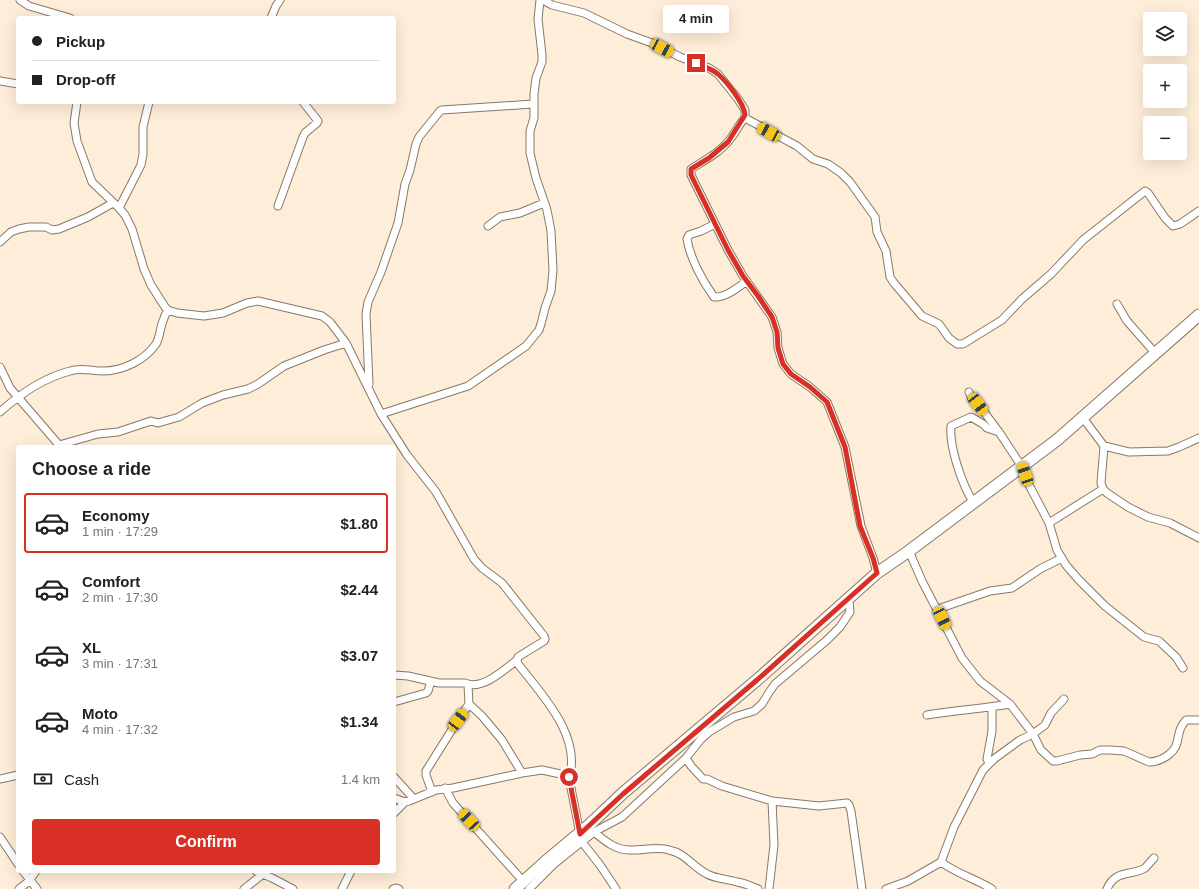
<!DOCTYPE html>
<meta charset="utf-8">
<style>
:root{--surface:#fff;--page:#f2f2f2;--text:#222;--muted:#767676;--line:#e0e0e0;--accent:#d93025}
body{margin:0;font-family:Arial,sans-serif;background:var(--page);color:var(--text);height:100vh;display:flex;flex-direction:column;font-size:15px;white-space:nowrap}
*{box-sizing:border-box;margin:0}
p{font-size:13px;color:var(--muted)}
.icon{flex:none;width:22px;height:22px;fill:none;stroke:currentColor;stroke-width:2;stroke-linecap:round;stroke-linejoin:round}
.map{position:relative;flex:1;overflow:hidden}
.sheet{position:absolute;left:16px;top:445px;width:380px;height:428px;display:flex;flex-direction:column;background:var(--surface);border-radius:4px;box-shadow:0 4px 16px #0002}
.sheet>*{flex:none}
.hud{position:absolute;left:16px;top:16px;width:380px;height:88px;border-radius:4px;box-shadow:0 4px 16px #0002;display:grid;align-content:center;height:88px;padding:0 16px;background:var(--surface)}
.controls{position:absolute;left:1143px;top:12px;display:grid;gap:8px}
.controls a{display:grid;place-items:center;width:44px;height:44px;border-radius:4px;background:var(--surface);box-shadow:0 4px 16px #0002;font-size:20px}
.end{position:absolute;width:18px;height:18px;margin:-9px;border:5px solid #d93025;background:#fff;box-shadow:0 0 0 2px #fff}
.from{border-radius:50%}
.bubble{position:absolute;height:28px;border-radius:4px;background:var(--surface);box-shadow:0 4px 16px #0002;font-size:13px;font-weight:700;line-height:28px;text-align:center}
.car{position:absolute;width:12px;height:24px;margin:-12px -6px;border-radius:5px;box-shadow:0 0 3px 1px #0007;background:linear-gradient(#f5c518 24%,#345 0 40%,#f5c518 0 76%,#345 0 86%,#f5c518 0)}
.hud b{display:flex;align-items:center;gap:14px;height:38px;font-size:15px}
.hud b+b{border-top:1px solid var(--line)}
.hud i{width:10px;height:10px;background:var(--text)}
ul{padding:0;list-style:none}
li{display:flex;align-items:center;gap:12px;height:60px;margin:0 8px 6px;padding:0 8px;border:2px solid transparent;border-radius:4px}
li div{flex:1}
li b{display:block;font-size:15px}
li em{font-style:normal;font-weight:700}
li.current{border-color:var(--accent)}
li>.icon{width:36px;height:36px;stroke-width:1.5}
h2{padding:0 16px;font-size:18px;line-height:48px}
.pay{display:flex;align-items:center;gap:10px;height:44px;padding:0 16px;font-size:15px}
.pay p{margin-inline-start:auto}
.primary-button{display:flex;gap:8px;margin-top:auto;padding:8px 16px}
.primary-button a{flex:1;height:46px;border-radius:4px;background:var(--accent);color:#fff;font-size:16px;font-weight:700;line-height:46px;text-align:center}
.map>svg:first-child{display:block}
</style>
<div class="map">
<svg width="1199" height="889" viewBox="0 0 1199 889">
<rect width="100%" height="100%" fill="#feedd8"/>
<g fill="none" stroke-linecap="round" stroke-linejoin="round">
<defs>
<path id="minor" d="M20 0 29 6 70 18
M543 0 552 5 584 13 627 34 652 43 680 57 709 68 718 74 738 99 745 110V118C739 124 736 132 731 138 721 152 705 160 691 169V175L728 250 743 276 772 317 777 332 778 348 783 364 791 374 810 387 827 402 845 447 861 526 873 558 877 573
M271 18 276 6 280 0
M0 81 18 84
M77 102 74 123 77 141 92 182 119 208 125 215 132 229 144 269 151 285 165 307 168 310 177 313 204 316 223 313 247 303 258 301 322 316 330 322 346 343 381 414 407 455 436 492 474 559 482 568 502 583 544 636 545 639 544 641 518 657 517 660 518 664C543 696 582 736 569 779
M745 118 797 146 813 159 828 164 841 173 850 182 875 217 877 232 886 251 890 277 894 283 922 316 939 324 949 338 957 344H963L1002 320 1022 299 1051 274 1083 240 1145 191 1148 193 1165 218 1173 226 1180 224 1199 211
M278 206 303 137 305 133 317 123 318 121 303 102
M119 208 141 165 143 154V127L149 102
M715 224 701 231 689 235 687 239C690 258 703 282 714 297 726 298 738 287 747 281
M488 226 500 217 520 213 544 203
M0 242 11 232 19 229 29 227H46L52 230 59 229 88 217 113 203
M1117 304 1127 321 1156 354
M0 367 10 388 59 445 98 434 118 432 151 421 158 423 179 417 202 403 223 395 248 389 258 384 284 366 324 350 346 343
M369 384 366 314 368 302 381 272 398 223 405 184 410 170 416 144 419 137 440 111 442 110 533 104
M969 392 972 399 978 404 999 432 1022 467 1028 483 1049 523 1057 550 1066 565 1078 579 1105 606 1144 637 1159 641 1176 657 1183 668
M0 412C20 394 43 378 70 371 81 367 92 371 103 371 123 371 145 360 156 344 160 337 160 328 163 321 164 317 166 313 168 310
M381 414 468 386 526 346 539 330 541 324 545 308 551 291 553 270 551 231 547 210 536 178 530 153V131L534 118V94L536 78 542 62V55L538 19 540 0
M1083 418 1104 446 1129 452 1168 451 1179 447 1199 438
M1104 446 1101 483 1103 489 1107 493 1128 507 1148 517 1170 523 1199 538
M973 502C962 484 949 447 951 426L971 417 983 424 987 428 999 432
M1049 523 1103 489
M909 551 922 581 962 658 980 681 1010 704 1033 734 1045 725 1051 713 1064 699
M938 609 990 591 1012 588 1040 569 1062 558
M394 675 408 676 439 683H465C482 691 505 669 517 660
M394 702 426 693 428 691 431 681
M469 704 482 716 502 740 522 773
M927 715C954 710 982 709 1010 704
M686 758 691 766 703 779H707L722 786 772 801 819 806 847 803 849 805 851 811 862 889
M989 763 987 759 992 731V707
M394 777 414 799
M0 779 18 775
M445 788 453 803 523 881
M432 792 426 775V771L458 720 469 704 468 685
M394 798 405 802 409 801 436 790 453 788 522 773 542 770 565 775 569 779 571 788 580 834
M394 813 405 802
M594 832C604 840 615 850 629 850 642 851 656 846 669 850 685 853 693 867 707 874 716 879 728 879 737 882 744 883 751 886 758 889
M0 837 18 864
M582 842 600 865 616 889
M941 862C957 874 976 879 992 889
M23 871 37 889
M256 871 272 878 293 889
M19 889 29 881 36 871
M244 889 263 874
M342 889 351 871
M393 889 396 888 399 889
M529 889 554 864 594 832 622 817 686 758 701 739 709 732 734 717 754 711 762 704 770 691 775 684 827 640 840 627 850 612 849 599
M769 889 774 845 772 801
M886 889 908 881 941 862 954 827 983 770 994 759 1020 740 1033 734 1041 750 1053 761H1057L1080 755 1092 754 1100 750H1110L1124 751 1149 762C1160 762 1174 754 1177 743 1179 734 1179 728 1186 720H1199
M1107 889C1115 869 1133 876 1145 868 1148 865 1151 861 1154 858"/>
<path id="highway" d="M515 889 546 861 588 826 623 793 757 680 877 573 909 551 1057 440 1199 315"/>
</defs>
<!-- minor casing -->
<use href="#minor" stroke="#887965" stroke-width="9"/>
<!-- highway casing -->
<use href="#highway" stroke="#887965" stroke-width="13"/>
<!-- minor -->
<use href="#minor" stroke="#fff" stroke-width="7"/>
<!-- highway -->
<use href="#highway" stroke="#fff" stroke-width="11"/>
</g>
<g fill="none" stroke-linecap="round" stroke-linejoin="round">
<!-- route -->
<path stroke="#d93025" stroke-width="5" d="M569 777V779L571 788 580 834 623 794 757 680 877 573 873 558 860 526 845 447 827 402 810 387 791 374 783 364 778 348 777 332 772 317 758 296 743 276 728 250 691 175V169L709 158 728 142 745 115C744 103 727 82 718 74 712 69 703 66 696 63"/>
</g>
</svg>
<div class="controls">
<a><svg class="icon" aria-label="layers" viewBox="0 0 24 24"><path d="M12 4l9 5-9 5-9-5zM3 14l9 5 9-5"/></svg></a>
<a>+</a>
<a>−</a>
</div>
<i class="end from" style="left:569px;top:777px"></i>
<i class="end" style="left:696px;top:63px"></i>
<div class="bubble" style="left:663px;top:5px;width:66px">4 min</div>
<i class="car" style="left:662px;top:48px;rotate:118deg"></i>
<i class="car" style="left:769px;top:132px;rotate:299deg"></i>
<i class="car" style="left:978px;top:404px;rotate:143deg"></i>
<i class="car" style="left:1025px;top:474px;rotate:341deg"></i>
<i class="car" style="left:942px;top:618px;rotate:154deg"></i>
<i class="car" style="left:458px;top:720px;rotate:37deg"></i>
<i class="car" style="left:469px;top:820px;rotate:317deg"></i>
<div class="hud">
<b><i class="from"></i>Pickup</b>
<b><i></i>Drop-off</b>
</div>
<section class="sheet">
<h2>Choose a ride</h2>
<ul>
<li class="current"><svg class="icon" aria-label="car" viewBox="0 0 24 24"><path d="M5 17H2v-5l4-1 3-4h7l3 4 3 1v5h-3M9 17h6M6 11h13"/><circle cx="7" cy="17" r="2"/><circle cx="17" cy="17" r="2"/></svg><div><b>Economy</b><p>1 min · 17:29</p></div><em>$1.80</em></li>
<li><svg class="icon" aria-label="car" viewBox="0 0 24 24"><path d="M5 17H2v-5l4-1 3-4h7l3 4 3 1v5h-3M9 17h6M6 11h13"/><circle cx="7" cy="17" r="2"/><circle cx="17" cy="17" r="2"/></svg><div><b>Comfort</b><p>2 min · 17:30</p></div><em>$2.44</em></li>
<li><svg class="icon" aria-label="car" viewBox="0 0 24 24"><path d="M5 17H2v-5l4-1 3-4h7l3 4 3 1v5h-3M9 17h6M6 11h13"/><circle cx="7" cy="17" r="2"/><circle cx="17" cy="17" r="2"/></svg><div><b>XL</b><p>3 min · 17:31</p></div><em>$3.07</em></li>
<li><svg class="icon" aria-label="car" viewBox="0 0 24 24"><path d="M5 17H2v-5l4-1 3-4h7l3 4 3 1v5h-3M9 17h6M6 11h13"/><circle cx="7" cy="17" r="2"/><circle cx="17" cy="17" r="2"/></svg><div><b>Moto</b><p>4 min · 17:32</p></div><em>$1.34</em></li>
</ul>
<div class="pay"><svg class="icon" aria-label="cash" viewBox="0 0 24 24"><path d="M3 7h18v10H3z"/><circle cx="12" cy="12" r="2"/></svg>Cash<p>1.4 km</p></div>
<div class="primary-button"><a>Confirm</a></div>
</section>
</div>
